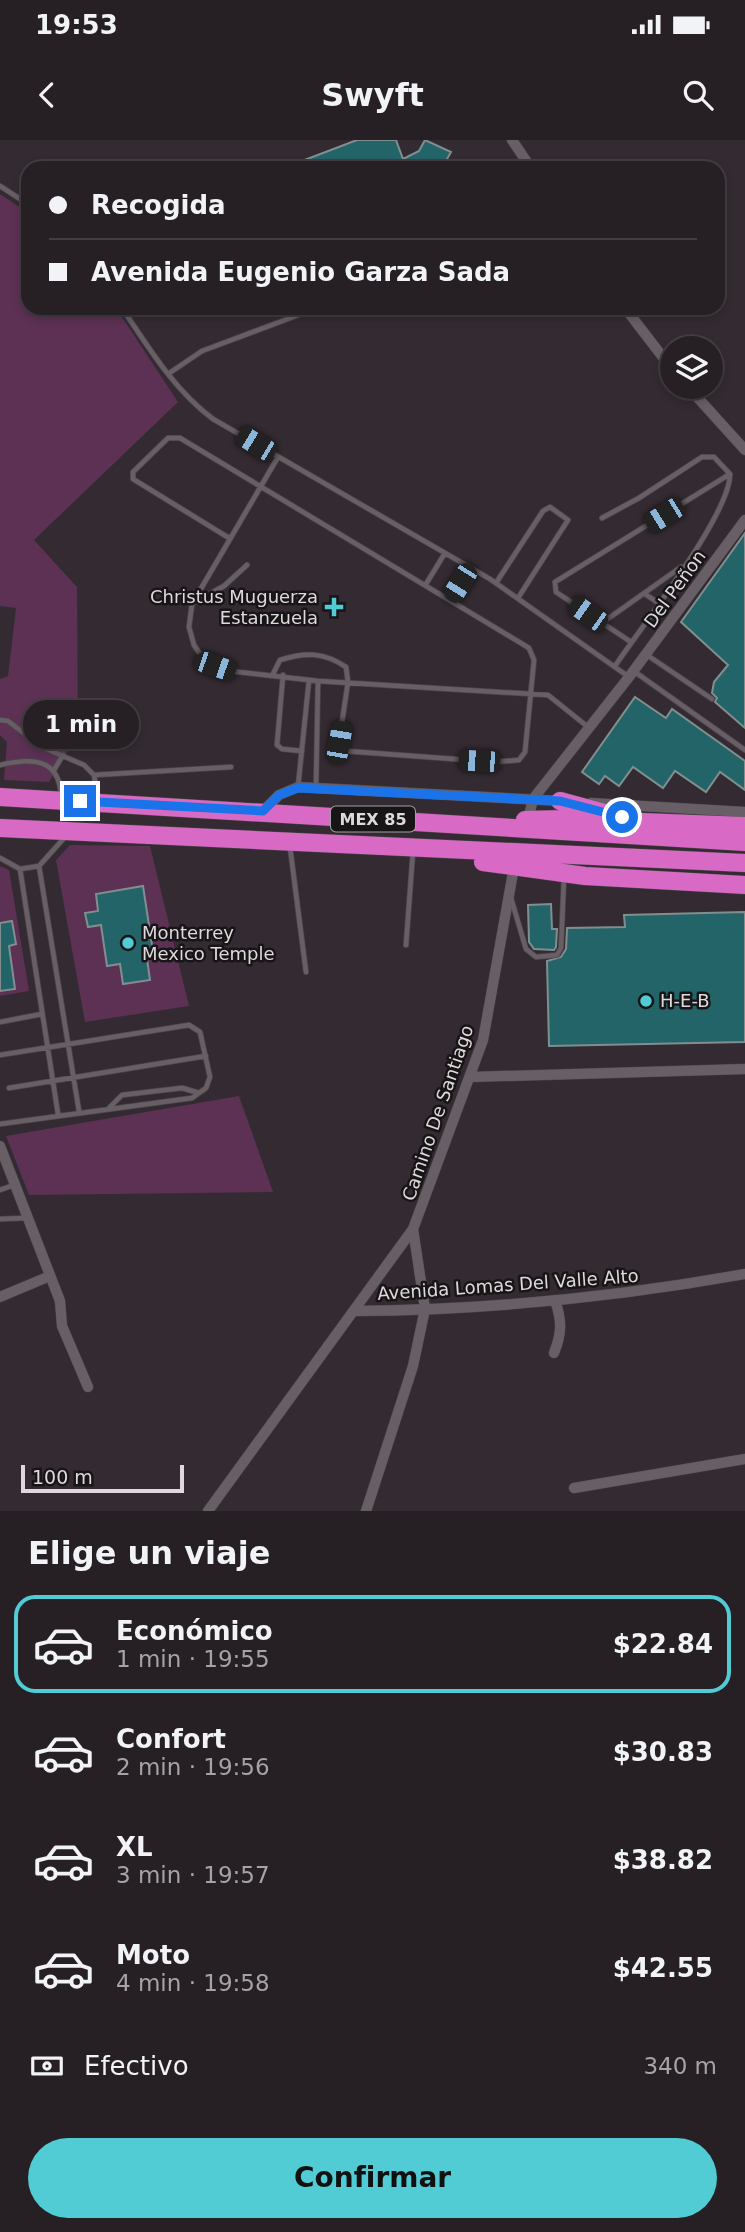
<!DOCTYPE html>
<html lang="es">
<meta charset="utf-8">
<style>
:root{--surface:#262025;--page:#2e282d;--text:#f1f3f6;--muted:#a4a3a7;--line:#423e42;--accent:#51ccd5}
body{margin:0;font-family:"DejaVu Sans",sans-serif;background:var(--page);color:var(--text);height:100vh;display:flex;flex-direction:column;font-size:26px;white-space:nowrap}
*{box-sizing:border-box;margin:0}
p{font-size:23px;color:var(--muted)}
.icon{flex:none;width:38px;height:38px;fill:none;stroke:currentColor;stroke-width:2;stroke-linecap:round;stroke-linejoin:round}
.map{position:relative;height:1371px;overflow:hidden}
.side{display:flex;flex-direction:column;background:var(--surface);flex:1}
.side>*{flex:none}
.hud{position:absolute;left:21px;top:21px;width:704px;height:154px;border-radius:21px;box-shadow:0 4px 10px #0003,0 0 0 2px var(--line);display:grid;align-content:center;height:154px;padding:0 28px;background:var(--surface)}
.controls{position:absolute;left:660px;top:196px;display:grid;gap:14px}
.controls a{display:grid;place-items:center;width:63px;height:63px;border-radius:50%;background:var(--surface);box-shadow:0 4px 10px #0003,0 0 0 2px var(--line);font-size:35px}
.scale{position:absolute;left:21px;bottom:18px;width:163px;box-sizing:border-box;padding-left:7px;border:4px solid #ded9dd;border-top:0;font-size:19px;line-height:24px;white-space:nowrap;color:#ded9dd;-webkit-text-stroke:5px #181517;paint-order:stroke}
.end{position:absolute;width:32px;height:32px;margin:-16px;border:9px solid #1a73e8;background:#fff;box-shadow:0 0 0 4px #fff}
.from{border-radius:50%}
.bubble{position:absolute;height:49px;border-radius:24px;background:var(--surface);box-shadow:0 4px 10px #0003,0 0 0 2px var(--line);font-size:23px;font-weight:800;line-height:49px;text-align:center}
.car{position:absolute;width:21px;height:42px;margin:-21px -10px;border-radius:9px;box-shadow:0 0 5px 2px #0007;background:linear-gradient(#222 24%,#8ab4d8 0 40%,#222 0 76%,#8ab4d8 0 86%,#222 0)}
.hud b{display:flex;align-items:center;gap:24px;height:66px;font-size:26px}
.hud b+b{border-top:2px solid var(--line)}
.hud i{width:18px;height:18px;background:var(--text)}
ul{padding:0;list-style:none}
li{display:flex;align-items:center;gap:21px;height:98px;margin:0 14px 10px;padding:0 14px;border:4px solid transparent;border-radius:21px}
li div{flex:1}
li b{display:block;font-size:26px}
li em{font-style:normal;font-weight:800}
li.active{border-color:var(--accent)}
li>.icon{width:63px;height:63px;stroke-width:1.5}
h2{padding:0 28px;font-size:32px;line-height:84px}
.pay{display:flex;align-items:center;gap:18px;height:77px;padding:0 28px;font-size:26px}
.pay p{margin-inline-start:auto}
.primary-button{display:flex;gap:14px;margin-top:auto;padding:14px 28px}
.primary-button a{flex:1;height:80px;border-radius:42px;background:var(--accent);color:#111;font-size:28px;font-weight:800;line-height:80px;text-align:center}
.status{display:flex;justify-content:space-between;align-items:center;height:49px;padding:0 35px;background:var(--surface);direction:ltr}
.status svg{height:19px;fill:currentColor}
header{display:flex;justify-content:space-between;align-items:center;height:91px;padding:0 28px;background:var(--surface);font-size:32px;font-weight:800}
.map>svg:first-child{display:block}
</style>
<div class="status"><b>19:53</b><svg viewBox="0 0 49 12"><path d="M0 12V9h3v3zM5 12V6h3v6zM10 12V3h3v9zM15 12V0h3v12zM26 1h20v11H26zM47 4h2v5h-2z"/></svg></div>
<header><svg class="icon" aria-label="back" viewBox="0 0 24 24"><path d="M15 5l-7 7 7 7"/></svg>Swyft<svg class="icon" aria-label="search" viewBox="0 0 24 24"><circle cx="10" cy="10" r="6"/><path d="M15 15l6 6"/></svg></header>
<div class="map">
<svg width="745" height="1371" viewBox="0 0 745 1371">
<rect width="100%" height="100%" fill="#332b31"/>
<!-- green -->
<path fill="#5c3154" d="M0 54 28 73V168H116L178 262 34 400 77 447 78 594 49 642 4 640 7 602 0 595V539L8 536 16 468 0 466Z
M70 705 150 706 189 866 85 882 56 720Z
M0 726 9 730 29 851 0 856Z
M239 956 273 1052 29 1055 6 996Z"/>
<!-- building -->
<path fill="#236468" stroke="#818e8f" stroke-width="2" d="M357 0H396L403 19 419 11 425 0 451 12 442 28H309L302 21Z
M745 393V588L715 562 717 558 712 553 714 542 728 525 681 482Z
M635 557 666 578 672 569 745 621V650L720 632 706 652 675 631 663 648 633 627 619 646 605 636 599 644 582 632Z
M143 746 154 818 147 819 150 840 123 844 120 824 107 826 101 785 88 787 85 773 98 771 96 754Z
M551 764 552 789H557L556 807 554 810 534 809 529 802 528 765Z
M745 772V902L549 906 547 821 561 817 566 809 567 788 625 787 624 775Z
M12 781 16 804 9 806 15 849 0 851V783Z"/>
<g fill="none" stroke-linecap="round" stroke-linejoin="round">
<defs>
<path id="lane" d="M0 46 28 64
M122 168C149 208 174 250 213 279L490 439 629 537
M168 234 202 211 317 168
M278 317 192 464 189 487 194 505 202 517 215 526 230 531 318 541 548 555 588 587
M602 378 639 358 702 317H714L730 334C730 375 641 487 615 526
M229 398 133 339V332L168 298H180L529 508 534 520 525 612 519 620 495 622 345 611 339 602 348 542 346 527C324 512 305 512 280 520L273 534
M496 443 543 371 550 367 568 380 518 458
M426 444 445 413
M645 454 660 464
M450 459 469 427
M193 463 224 446 247 425
M602 483 681 427
M631 502 556 452 555 442 730 334
M647 515 712 559
M635 532 745 610
M283 535 277 605 282 609 302 611
M0 580 8 581 42 607 84 625 94 635 98 658
M0 625C30 618 59 617 61 655
M54 630 63 615
M94 635 231 627
M298 647 309 540
M316 648 318 541
M290 707 306 832
M0 718 20 729 39 726 66 696
M39 726 79 971
M20 729 58 974
M511 758 526 809 536 817 557 815 561 808 564 737
M406 805 413 711
M0 882 42 874
M0 915 189 885 200 892 210 937 206 948 192 958 0 984
M9 948 206 916
M109 968 122 955 182 948 199 953
M0 1050 14 1045
M0 1079 27 1078"/>
<path id="street" d="M512 0 531 28
M625 168 672 229
M688 247 745 310
M591 663 745 672
M263 671 279 655 298 647 562 661
M528 680 533 659 629 537 745 380
M471 937 745 929
M0 1006 60 1161 62 1186 88 1247
M0 1157 50 1136
M356 1171C486 1170 617 1157 745 1134
M554 1213C562 1193 562 1181 555 1160
M574 1348 745 1319
M208 1371 413 1089 483 900 514 727
M366 1371 413 1226 425 1169 413 1089"/>
<path id="highway" d="M0 657 745 702
M560 661 608 674
M525 680 565 679 745 686
M0 688 745 723
M483 722 585 736 745 745"/>
</defs>
<!-- lane casing -->
<use href="#lane" stroke="#4d474c" stroke-width="6"/>
<!-- street casing -->
<use href="#street" stroke="#4d474c" stroke-width="11"/>
<!-- highway casing -->
<use href="#highway" stroke="#4d474c" stroke-width="19"/>
<!-- lane -->
<use href="#lane" stroke="#685f66" stroke-width="4.5"/>
<!-- street -->
<use href="#street" stroke="#685f66" stroke-width="10"/>
<!-- highway -->
<use href="#highway" stroke="#d86ac5" stroke-width="18"/>
</g>
<g fill="none" stroke-linecap="round" stroke-linejoin="round">
<!-- route -->
<path stroke="#1a73e8" stroke-width="9" d="M80 661 263 671 279 655 298 648 560 661 622 677"/>
</g>
<!-- markers -->
<g fill="#51ccd5" stroke="#181517" stroke-width="2.5">
<path d="M330.5 456.5h7v7h7v7h-7v7h-7v-7h-7v-7h7z"/>
<circle cx="128" cy="803" r="7"/>
<circle cx="646" cy="861" r="7"/>
</g>
<g text-anchor="middle" stroke-width="5" stroke-linejoin="round" paint-order="stroke">
<!-- shield labels -->
<rect fill="#181517" stroke="#a39ea2" stroke-width="2" x="331" y="666.5" width="84" height="25" rx="5"/>
<g font-size="16" font-weight="bold" fill="#ded9dd">
<text x="373" y="685">MEX 85</text>
</g>
<!-- street labels -->
<g font-size="18" fill="#ded9dd" stroke="#181517">
<text transform="translate(675 449) rotate(-54)" y="6">Del Peñon</text>
<text transform="translate(438 973) rotate(-71)" y="6">Camino De Santiago</text>
<text transform="translate(508 1145) rotate(-4)" y="6">Avenida Lomas Del Valle Alto</text>
</g>
<!-- poi labels -->
<g font-size="18" fill="#ded9dd" stroke="#181517" text-anchor="start">
<text x="318" y="463" text-anchor="end">Christus Muguerza<tspan x="318" dy="21">Estanzuela</tspan></text>
<text x="142" y="799">Monterrey<tspan x="142" dy="21">Mexico Temple</tspan></text>
<text x="660" y="867">H-E-B</text>
</g>
</g>
</svg>
<div class="controls">
<a><svg class="icon" aria-label="layers" viewBox="0 0 24 24"><path d="M12 4l9 5-9 5-9-5zM3 14l9 5 9-5"/></svg></a>
</div>
<div class="scale">100 m</div>
<i class="end from" style="left:622px;top:677px"></i>
<i class="end" style="left:80px;top:661px"></i>
<div class="bubble" style="left:23px;top:560px;width:116px">1 min</div>
<i class="car" style="left:256px;top:304px;rotate:301deg"></i>
<i class="car" style="left:664px;top:375px;rotate:238deg"></i>
<i class="car" style="left:460px;top:443px;rotate:212deg"></i>
<i class="car" style="left:588px;top:474px;rotate:305deg"></i>
<i class="car" style="left:215px;top:526px;rotate:109deg"></i>
<i class="car" style="left:339px;top:602px;rotate:10deg"></i>
<i class="car" style="left:479px;top:621px;rotate:273deg"></i>
<div class="hud">
<b><i class="from"></i>Recogida</b>
<b><i></i>Avenida Eugenio Garza Sada</b>
</div>
</div>
<section class="side">
<h2>Elige un viaje</h2>
<ul>
<li class="active"><svg class="icon" aria-label="car" viewBox="0 0 24 24"><path d="M5 17H2v-5l4-1 3-4h7l3 4 3 1v5h-3M9 17h6M6 11h13"/><circle cx="7" cy="17" r="2"/><circle cx="17" cy="17" r="2"/></svg><div><b>Económico</b><p>1 min · 19:55</p></div><em>$22.84</em></li>
<li><svg class="icon" aria-label="car" viewBox="0 0 24 24"><path d="M5 17H2v-5l4-1 3-4h7l3 4 3 1v5h-3M9 17h6M6 11h13"/><circle cx="7" cy="17" r="2"/><circle cx="17" cy="17" r="2"/></svg><div><b>Confort</b><p>2 min · 19:56</p></div><em>$30.83</em></li>
<li><svg class="icon" aria-label="car" viewBox="0 0 24 24"><path d="M5 17H2v-5l4-1 3-4h7l3 4 3 1v5h-3M9 17h6M6 11h13"/><circle cx="7" cy="17" r="2"/><circle cx="17" cy="17" r="2"/></svg><div><b>XL</b><p>3 min · 19:57</p></div><em>$38.82</em></li>
<li><svg class="icon" aria-label="car" viewBox="0 0 24 24"><path d="M5 17H2v-5l4-1 3-4h7l3 4 3 1v5h-3M9 17h6M6 11h13"/><circle cx="7" cy="17" r="2"/><circle cx="17" cy="17" r="2"/></svg><div><b>Moto</b><p>4 min · 19:58</p></div><em>$42.55</em></li>
</ul>
<div class="pay"><svg class="icon" aria-label="cash" viewBox="0 0 24 24"><path d="M3 7h18v10H3z"/><circle cx="12" cy="12" r="2"/></svg>Efectivo<p>340 m</p></div>
<div class="primary-button"><a>Confirmar</a></div>
</section>
